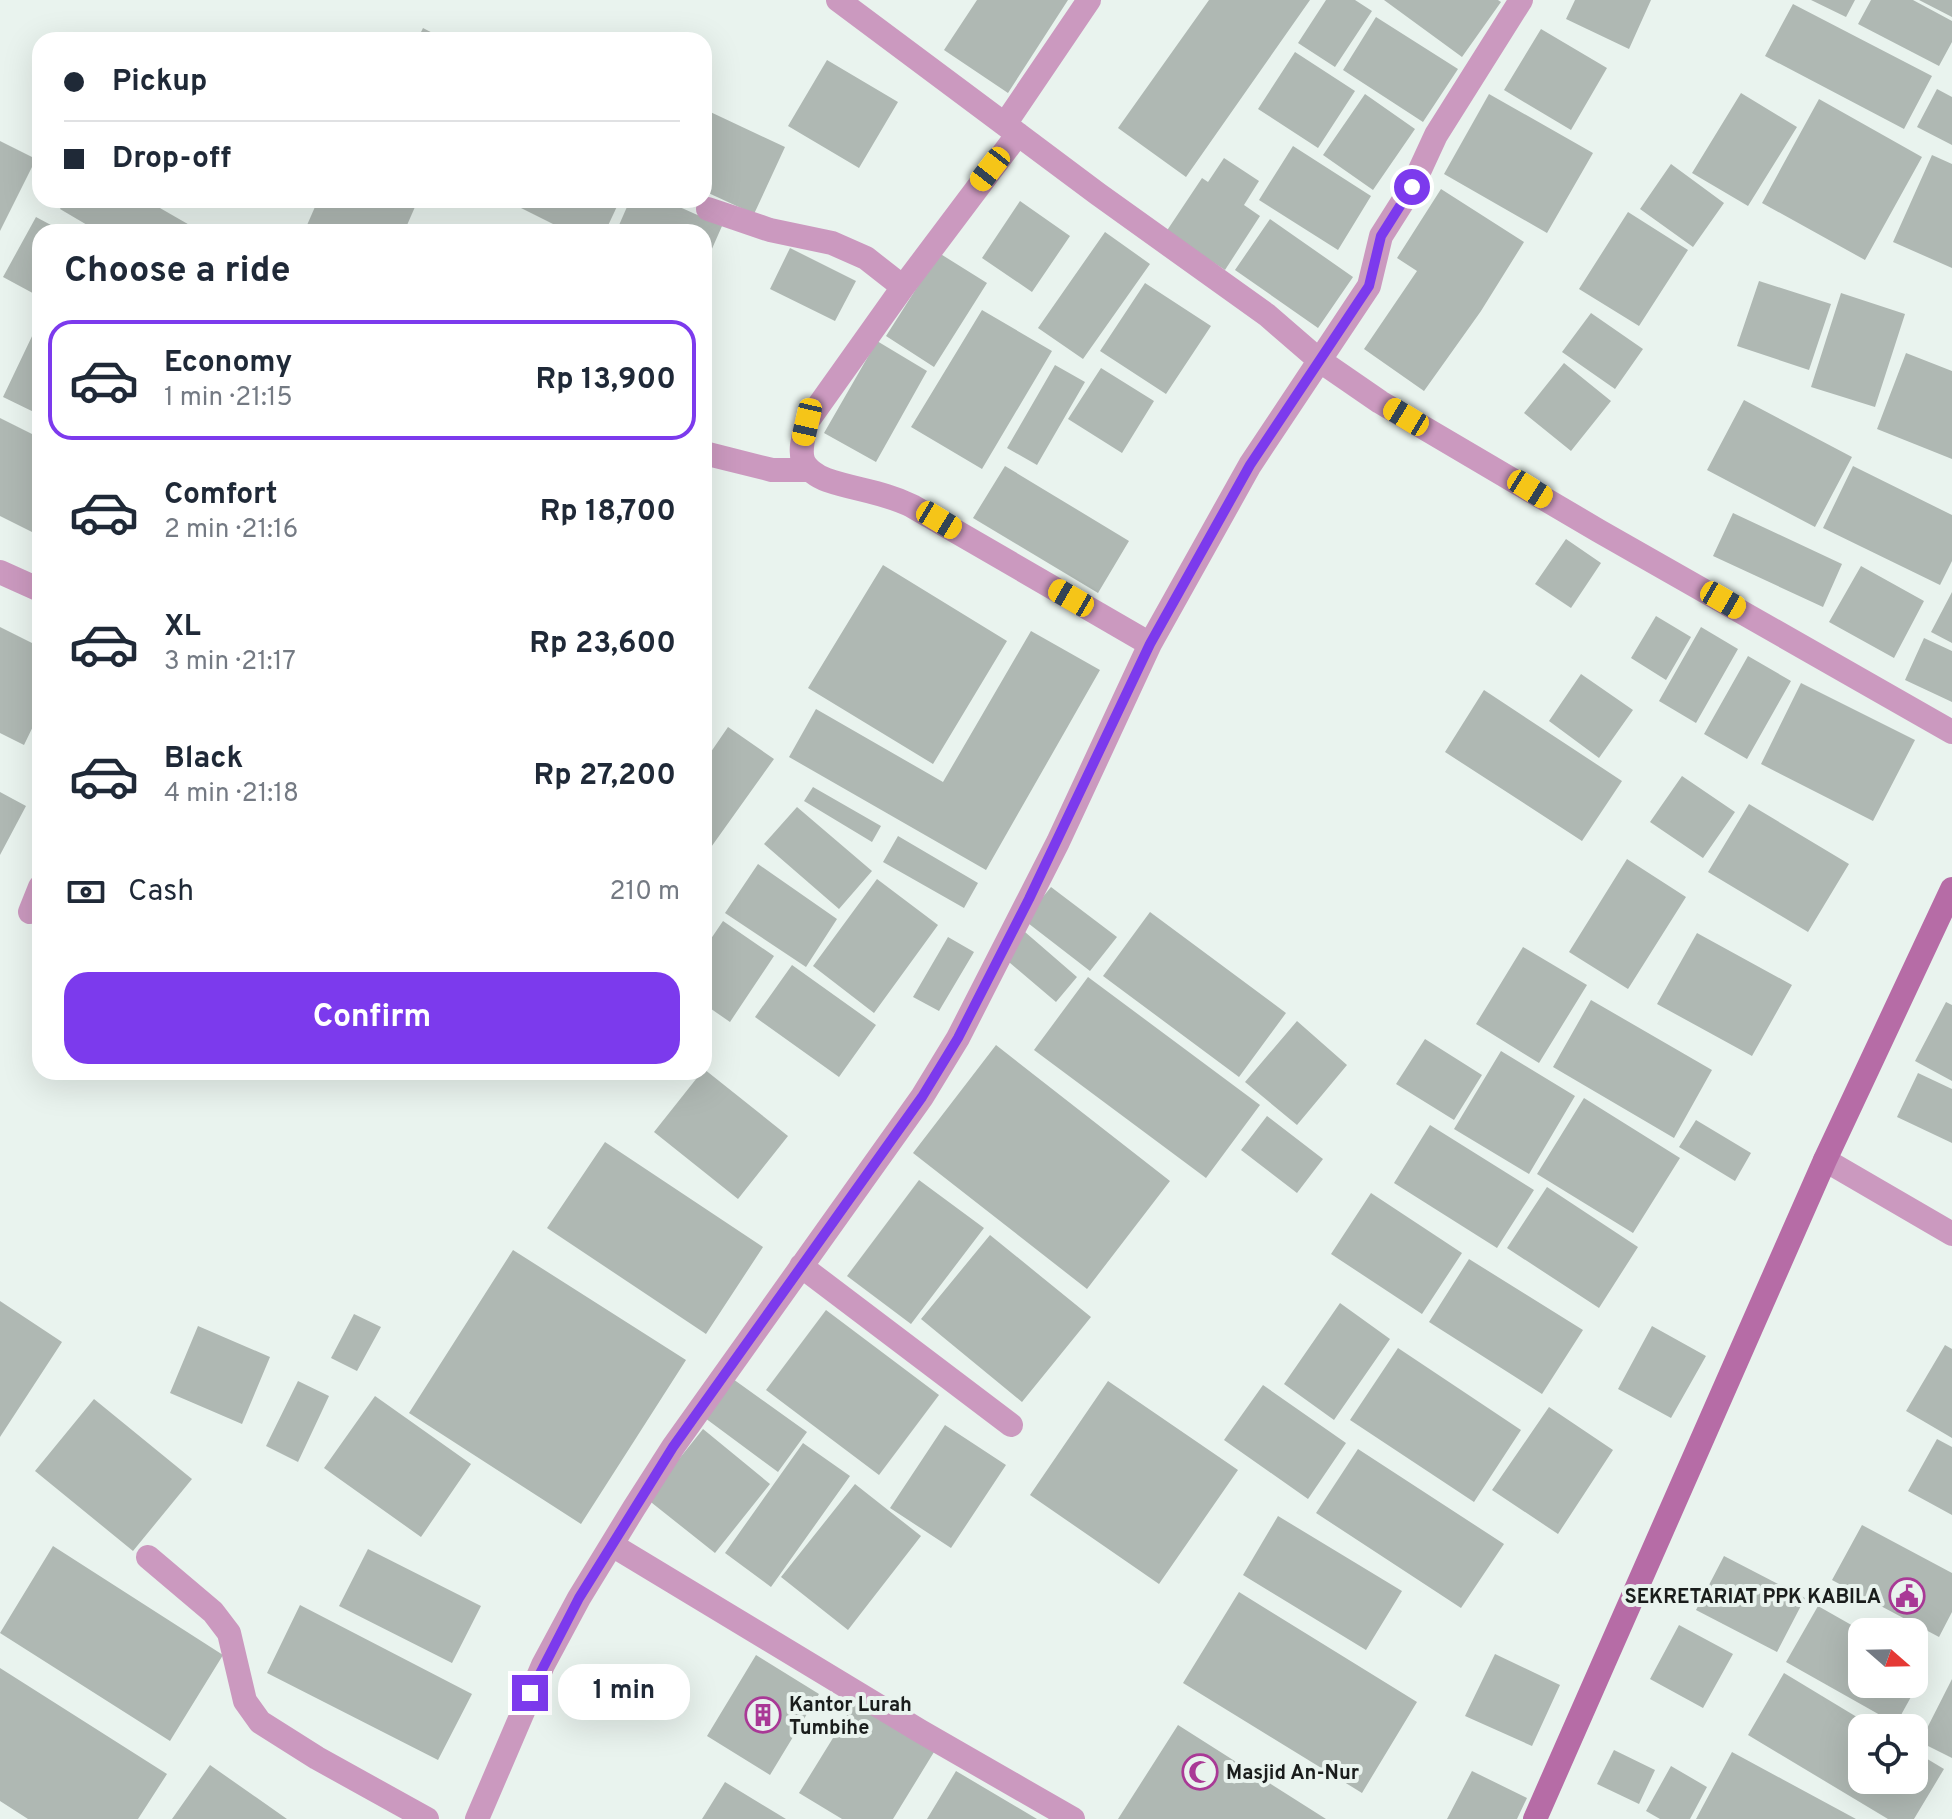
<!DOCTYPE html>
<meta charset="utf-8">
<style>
:root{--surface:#fff;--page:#f2f2f3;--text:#1f2937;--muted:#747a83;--line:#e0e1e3;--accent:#7c3aed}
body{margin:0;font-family:Overpass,sans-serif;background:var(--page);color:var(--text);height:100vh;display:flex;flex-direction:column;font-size:30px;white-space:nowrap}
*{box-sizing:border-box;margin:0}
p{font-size:26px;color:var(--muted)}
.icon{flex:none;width:44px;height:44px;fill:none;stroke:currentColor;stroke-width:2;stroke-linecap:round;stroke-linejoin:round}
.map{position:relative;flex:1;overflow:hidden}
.sheet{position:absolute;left:32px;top:224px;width:680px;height:856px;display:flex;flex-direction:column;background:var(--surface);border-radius:24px;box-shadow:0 8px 32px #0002}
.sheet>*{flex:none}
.guide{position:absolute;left:32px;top:32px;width:680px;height:176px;border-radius:24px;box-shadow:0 8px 32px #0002;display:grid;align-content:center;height:176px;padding:0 32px;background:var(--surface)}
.needle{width:52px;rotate:110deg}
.tools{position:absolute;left:1848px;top:1618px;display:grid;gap:16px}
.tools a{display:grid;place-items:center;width:80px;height:80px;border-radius:16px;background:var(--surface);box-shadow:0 8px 32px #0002;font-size:40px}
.end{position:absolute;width:36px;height:36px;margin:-18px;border:10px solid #7c3aed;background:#fff;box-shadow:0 0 0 4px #fff}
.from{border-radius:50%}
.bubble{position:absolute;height:56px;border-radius:24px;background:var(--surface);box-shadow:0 8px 32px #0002;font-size:26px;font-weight:700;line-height:56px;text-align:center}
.car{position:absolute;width:24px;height:48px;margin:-24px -12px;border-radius:10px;box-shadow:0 0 6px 2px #0007;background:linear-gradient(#f5c518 24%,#345 0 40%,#f5c518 0 76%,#345 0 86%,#f5c518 0)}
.guide b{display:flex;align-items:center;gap:28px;height:76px;font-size:30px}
.guide b+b{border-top:2px solid var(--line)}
.guide i{width:20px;height:20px;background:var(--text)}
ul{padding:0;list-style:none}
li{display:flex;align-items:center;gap:24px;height:120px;margin:0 16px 12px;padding:0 16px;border:4px solid transparent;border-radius:24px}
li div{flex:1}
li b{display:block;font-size:30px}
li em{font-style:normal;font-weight:700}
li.selected{border-color:var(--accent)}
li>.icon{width:72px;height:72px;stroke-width:1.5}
h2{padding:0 32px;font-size:36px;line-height:96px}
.pay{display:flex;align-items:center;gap:20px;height:88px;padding:0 32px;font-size:30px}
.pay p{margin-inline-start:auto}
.action{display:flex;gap:16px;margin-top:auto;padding:16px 32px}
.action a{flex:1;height:92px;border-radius:24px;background:var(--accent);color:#fff;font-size:32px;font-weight:700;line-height:92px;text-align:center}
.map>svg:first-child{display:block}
</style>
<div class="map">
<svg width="1952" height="1819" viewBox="0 0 1952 1819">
<rect width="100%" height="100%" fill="#e9f3ee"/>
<!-- building -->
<path fill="#afb8b3" d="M977 0H1068L1008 93 944 50Z
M1209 0H1310L1186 177 1118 128Z
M1326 0H1355L1372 11 1335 67 1298 43Z
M1384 0H1498L1501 2 1462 57Z
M1575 0H1651L1629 49 1566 19Z
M1811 0H1855L1846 17Z
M1871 0H1913L1952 21V42L1939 66 1858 24Z
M1919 0H1952V17Z
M1793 4 1932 76 1904 129 1765 56Z
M1376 17 1458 69 1423 122 1343 70Z
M423 28 446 40H417Z
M1541 29 1607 68 1571 130 1504 90Z
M1295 52 1355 91 1318 148 1258 109Z
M827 60 898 102 859 168 788 126Z
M1937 89 1952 97V145L1917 127Z
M1741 93 1797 127 1748 206 1692 173Z
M1365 94 1415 129 1373 190 1323 155Z
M1489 94 1593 153 1547 233 1444 174Z
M1819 99 1922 157 1865 260 1762 203Z
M704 109 785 147 754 214 704 191Z
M0 141 36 159 0 231Z
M1293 146 1371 196 1338 250 1259 200Z
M1932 155 1952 164V268L1893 242Z
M1224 158 1259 181 1244 205 1260 216 1225 270 1166 232 1202 178 1208 182Z
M1671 164 1724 203 1693 247 1640 209Z
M1441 189 1524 242 1481 311 1424 391 1364 349 1417 271 1397 258Z
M65 200H146L193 227 190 232H99L60 209Z
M318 200H418L404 232H304Z
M525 200H620L605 232H569L521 208Z
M630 200H664L722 226 704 267V232H616Z
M1020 201 1070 236 1032 292 982 258Z
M1628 212 1688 250 1639 326 1579 289Z
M36 217 64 232H40V297L3 277Z
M1270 219 1353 277 1318 328 1235 270Z
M1105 232 1150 264 1083 359 1038 328Z
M790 248 856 281 835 321 770 289Z
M939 253 987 283 934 367 886 336Z
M1759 281 1831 304 1809 370 1737 346Z
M1145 283 1211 326 1166 394 1100 351Z
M1841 293 1905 314 1875 407 1811 387Z
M982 310 1052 351 982 469 911 427Z
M1591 313 1643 349 1615 389 1562 352Z
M34 332 40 335V415L3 397Z
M877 341 927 371 876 462 824 433Z
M1906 353 1952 371V459L1877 429Z
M1564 363 1611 401 1571 451 1524 413Z
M1055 365 1085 382 1037 465 1007 448Z
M1101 368 1154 401 1122 453 1068 419Z
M1744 400 1852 457 1815 527 1707 470Z
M0 418 40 438V536L0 516Z
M1005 466 1129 541 1098 593 973 518Z
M1853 466 1952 515V561L1940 585 1823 528Z
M1733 513 1842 564 1823 607 1713 556Z
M1566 539 1601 563 1571 608 1535 584Z
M883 565 1007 641 933 764 808 688Z
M1861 566 1924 601 1894 658 1829 622Z
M1952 592V643L1931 632Z
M1656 616 1691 637 1666 680 1631 658Z
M0 627 40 647V712L24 745 0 733Z
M1701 627 1738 649 1696 723 1659 701Z
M1031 631 1100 670 986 870 789 757 816 709 943 782Z
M1924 638 1952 651V702L1905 680Z
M1748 656 1791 681 1747 759 1704 734Z
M1581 674 1633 710 1599 758 1549 721Z
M1801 683 1915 740 1873 821 1761 764Z
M1484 690 1622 781 1582 841 1445 752Z
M728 727 774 759 704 857V762Z
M1682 776 1735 812 1703 858 1650 822Z
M813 787 881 826 872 842 804 801Z
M0 792 26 806 0 855Z
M1749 804 1849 864 1808 932 1708 872Z
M797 807 872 871 839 909 764 844Z
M898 836 978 883 964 908 883 862Z
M1627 859 1686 897 1628 989 1569 952Z
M758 864 837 919 806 967 725 913Z
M877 879 938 925 874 1013 813 966Z
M1051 887 1117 937 1090 971 1024 920Z
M1150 912 1286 1013 1239 1077 1103 976Z
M723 921 774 956 730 1022 704 1004V949Z
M1025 932 1077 977 1056 1002 1003 957Z
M1697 933 1792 985 1752 1056 1657 1004Z
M948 937 974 952 939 1011 913 997Z
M1523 947 1587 985 1539 1063 1476 1024Z
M792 965 876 1025 839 1077 755 1017Z
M1088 977 1260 1105 1206 1178 1034 1050Z
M1591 1000 1712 1070 1674 1138 1553 1067Z
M1946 1002 1952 1005V1081L1915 1061Z
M1297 1021 1347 1065 1297 1125 1245 1082Z
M1425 1039 1482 1075 1454 1120 1396 1084Z
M996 1045 1170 1181 1087 1289 913 1153Z
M1501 1051 1575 1096 1529 1174 1454 1129Z
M704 1069 788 1136 738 1199 654 1132Z
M1918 1073 1952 1089V1143L1897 1117Z
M1584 1098 1680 1158 1633 1233 1537 1174Z
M1267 1116 1323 1159 1297 1193 1241 1150Z
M1696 1120 1751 1153 1735 1181 1679 1147Z
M1430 1125 1534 1190 1497 1248 1394 1183Z
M605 1142 763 1247 706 1334 547 1228Z
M919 1180 984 1228 911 1324 847 1276Z
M1547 1187 1638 1247 1599 1308 1507 1248Z
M1371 1193 1462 1253 1422 1314 1331 1254Z
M990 1235 1091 1317 1022 1402 921 1319Z
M513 1250 686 1360 581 1524 409 1413Z
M1469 1259 1583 1330 1542 1394 1429 1322Z
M0 1301 62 1342 0 1437Z
M1340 1303 1390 1339 1334 1420 1284 1384Z
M826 1310 939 1395 879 1475 766 1390Z
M354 1314 381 1327 357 1371 331 1358Z
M198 1326 270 1357 242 1424 170 1393Z
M1652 1326 1706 1356 1671 1418 1618 1389Z
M1945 1345 1952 1349V1438L1906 1411Z
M1398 1348 1521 1430 1474 1502 1350 1420Z
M733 1379 807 1432 778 1472 705 1418Z
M298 1381 329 1396 298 1462 266 1446Z
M1108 1381 1238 1470 1159 1584 1030 1495Z
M1263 1385 1346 1443 1308 1499 1224 1440Z
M375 1396 471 1464 421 1537 324 1468Z
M94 1399 192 1479 133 1551 35 1471Z
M1549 1407 1613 1450 1558 1534 1492 1490Z
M945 1425 1006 1465 951 1548 890 1508Z
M703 1429 770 1484 715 1553 647 1499Z
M1937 1439 1952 1447V1515L1908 1491Z
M803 1443 850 1476 771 1587 725 1553Z
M1358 1449 1504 1544 1461 1608 1316 1513Z
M855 1484 921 1536 848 1630 781 1577Z
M1278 1516 1402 1591 1366 1650 1243 1575Z
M1862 1525 1952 1573V1612L1939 1637 1832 1580Z
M53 1546 223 1655 170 1741 0 1633Z
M368 1549 481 1606 452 1663 339 1606Z
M1724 1556 1805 1598 1777 1652 1696 1610Z
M1239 1592 1417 1702 1362 1793 1183 1683Z
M300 1605 472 1694 438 1760 267 1673Z
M1818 1606 1862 1631V1684H1914V1660L1927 1668 1896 1724 1786 1662Z
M1679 1625 1733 1654 1703 1708 1650 1679Z
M1495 1654 1560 1685 1532 1746 1465 1716Z
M756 1655 819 1694 770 1775 707 1736Z
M0 1668 167 1774 138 1819H28L0 1801Z
M1784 1673 1875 1728H1862V1780H1914V1751L1944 1769 1914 1819H1888L1748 1735Z
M1952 1679V1758L1920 1742Z
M854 1704 934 1752 893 1819H842L799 1793Z
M1178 1725 1326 1819H1118Z
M1614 1750 1655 1770 1639 1804 1597 1784Z
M1732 1752 1856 1819H1696Z
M210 1765 287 1819H172Z
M1671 1766 1707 1787 1690 1819H1660L1646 1811Z
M956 1771 1037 1819H927Z
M1472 1771 1527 1798 1517 1819H1447Z
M725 1782 786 1819H702Z"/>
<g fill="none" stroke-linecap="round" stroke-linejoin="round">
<!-- street -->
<path stroke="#cb99bf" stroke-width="24" d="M838 0 1098 194 1267 315 1319 360 1380 402 1599 531 1952 732
M1005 124 1089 0
M1018 134 903 287 807 422C805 433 799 448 803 460 806 469 818 477 827 480 856 490 884 492 912 506L1150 644
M708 209 770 230 832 243 866 258 903 287
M704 453 772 470H809
M0 572 40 590
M30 912 40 887
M1825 1160 1952 1234
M801 1266 1011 1425
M612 1545 920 1731 1073 1819
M148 1557 213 1612 229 1633 245 1701 260 1722 317 1758 427 1819
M477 1819 543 1665 579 1598 634 1508 673 1447 922 1097 958 1038 1058 842 1150 644 1250 465 1369 286 1381 236 1412 187 1436 135 1521 0"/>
<!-- secondary -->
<path stroke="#b66ca6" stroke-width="24" d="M1535 1819 1825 1160 1952 889"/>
</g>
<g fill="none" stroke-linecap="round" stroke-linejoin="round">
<!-- route -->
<path stroke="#7c3aed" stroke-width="10" d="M530 1693 579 1598 673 1447 922 1097 958 1038 1029 899 1150 644 1250 465 1369 286 1381 236 1412 187"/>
</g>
<!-- icons -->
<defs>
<symbol id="civic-ring" viewBox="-11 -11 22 22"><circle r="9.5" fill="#e9f3ee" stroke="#a93996" stroke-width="1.5"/><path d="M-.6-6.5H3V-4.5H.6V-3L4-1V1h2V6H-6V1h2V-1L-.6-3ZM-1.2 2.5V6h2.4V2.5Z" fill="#a93996"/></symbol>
<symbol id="building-ring" viewBox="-11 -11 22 22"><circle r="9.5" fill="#e9f3ee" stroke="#a93996" stroke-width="1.5"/><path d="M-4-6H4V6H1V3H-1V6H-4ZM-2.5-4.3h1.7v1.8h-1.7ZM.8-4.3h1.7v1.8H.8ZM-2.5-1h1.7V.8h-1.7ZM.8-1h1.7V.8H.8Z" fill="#a93996"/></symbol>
<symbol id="mosque-ring" viewBox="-11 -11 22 22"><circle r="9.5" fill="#e9f3ee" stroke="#a93996" stroke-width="1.5"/><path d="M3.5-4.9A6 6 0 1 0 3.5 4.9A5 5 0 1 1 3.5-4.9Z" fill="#a93996"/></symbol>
</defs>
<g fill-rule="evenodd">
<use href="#civic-ring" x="1887" y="1576" width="40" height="40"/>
<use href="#building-ring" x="743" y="1695" width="40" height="40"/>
<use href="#mosque-ring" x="1180" y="1752" width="40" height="40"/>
</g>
<g text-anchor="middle" stroke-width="8" stroke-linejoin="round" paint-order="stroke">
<!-- poi labels -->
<g font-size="20" font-weight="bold" fill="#1a1d1c" stroke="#e9f3ee" text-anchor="start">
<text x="1881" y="1603" text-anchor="end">SEKRETARIAT PPK KABILA</text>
<text x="789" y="1711">Kantor Lurah<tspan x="789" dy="23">Tumbihe</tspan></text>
<text x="1226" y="1779">Masjid An-Nur</text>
</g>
</g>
</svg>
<div class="tools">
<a><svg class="needle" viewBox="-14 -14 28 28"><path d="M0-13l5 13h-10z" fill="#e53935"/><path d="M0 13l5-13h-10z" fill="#747a83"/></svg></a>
<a><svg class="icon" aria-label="locate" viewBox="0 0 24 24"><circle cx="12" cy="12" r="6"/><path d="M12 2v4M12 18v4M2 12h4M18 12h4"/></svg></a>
</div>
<i class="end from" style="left:1412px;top:187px"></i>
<i class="end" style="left:530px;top:1693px"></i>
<div class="bubble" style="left:558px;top:1664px;width:132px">1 min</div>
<i class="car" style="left:990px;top:169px;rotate:218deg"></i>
<i class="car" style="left:1406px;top:417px;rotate:301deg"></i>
<i class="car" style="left:807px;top:422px;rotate:193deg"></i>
<i class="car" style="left:1530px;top:489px;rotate:122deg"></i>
<i class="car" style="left:939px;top:520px;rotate:121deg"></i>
<i class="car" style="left:1071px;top:598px;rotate:300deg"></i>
<i class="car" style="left:1723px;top:600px;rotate:120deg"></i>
<div class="guide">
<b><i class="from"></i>Pickup</b>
<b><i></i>Drop-off</b>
</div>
<section class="sheet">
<h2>Choose a ride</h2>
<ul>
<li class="selected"><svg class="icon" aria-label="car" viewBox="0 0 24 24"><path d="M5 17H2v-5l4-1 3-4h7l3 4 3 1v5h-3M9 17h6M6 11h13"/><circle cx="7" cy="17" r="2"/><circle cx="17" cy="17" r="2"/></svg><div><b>Economy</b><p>1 min · 21:15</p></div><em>Rp 13,900</em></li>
<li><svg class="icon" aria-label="car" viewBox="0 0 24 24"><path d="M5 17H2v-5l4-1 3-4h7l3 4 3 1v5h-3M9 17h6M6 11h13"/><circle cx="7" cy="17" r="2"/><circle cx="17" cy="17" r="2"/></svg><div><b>Comfort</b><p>2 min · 21:16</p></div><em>Rp 18,700</em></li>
<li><svg class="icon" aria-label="car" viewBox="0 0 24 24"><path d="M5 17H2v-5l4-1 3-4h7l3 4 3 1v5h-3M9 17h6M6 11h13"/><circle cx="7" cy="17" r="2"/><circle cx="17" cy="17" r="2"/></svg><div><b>XL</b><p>3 min · 21:17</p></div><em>Rp 23,600</em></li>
<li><svg class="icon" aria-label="car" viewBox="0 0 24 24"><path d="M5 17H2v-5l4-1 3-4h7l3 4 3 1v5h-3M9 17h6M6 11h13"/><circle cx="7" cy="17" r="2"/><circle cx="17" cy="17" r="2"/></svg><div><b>Black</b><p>4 min · 21:18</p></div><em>Rp 27,200</em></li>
</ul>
<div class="pay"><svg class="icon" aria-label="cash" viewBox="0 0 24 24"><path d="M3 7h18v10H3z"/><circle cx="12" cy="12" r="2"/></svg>Cash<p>210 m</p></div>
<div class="action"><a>Confirm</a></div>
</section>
</div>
